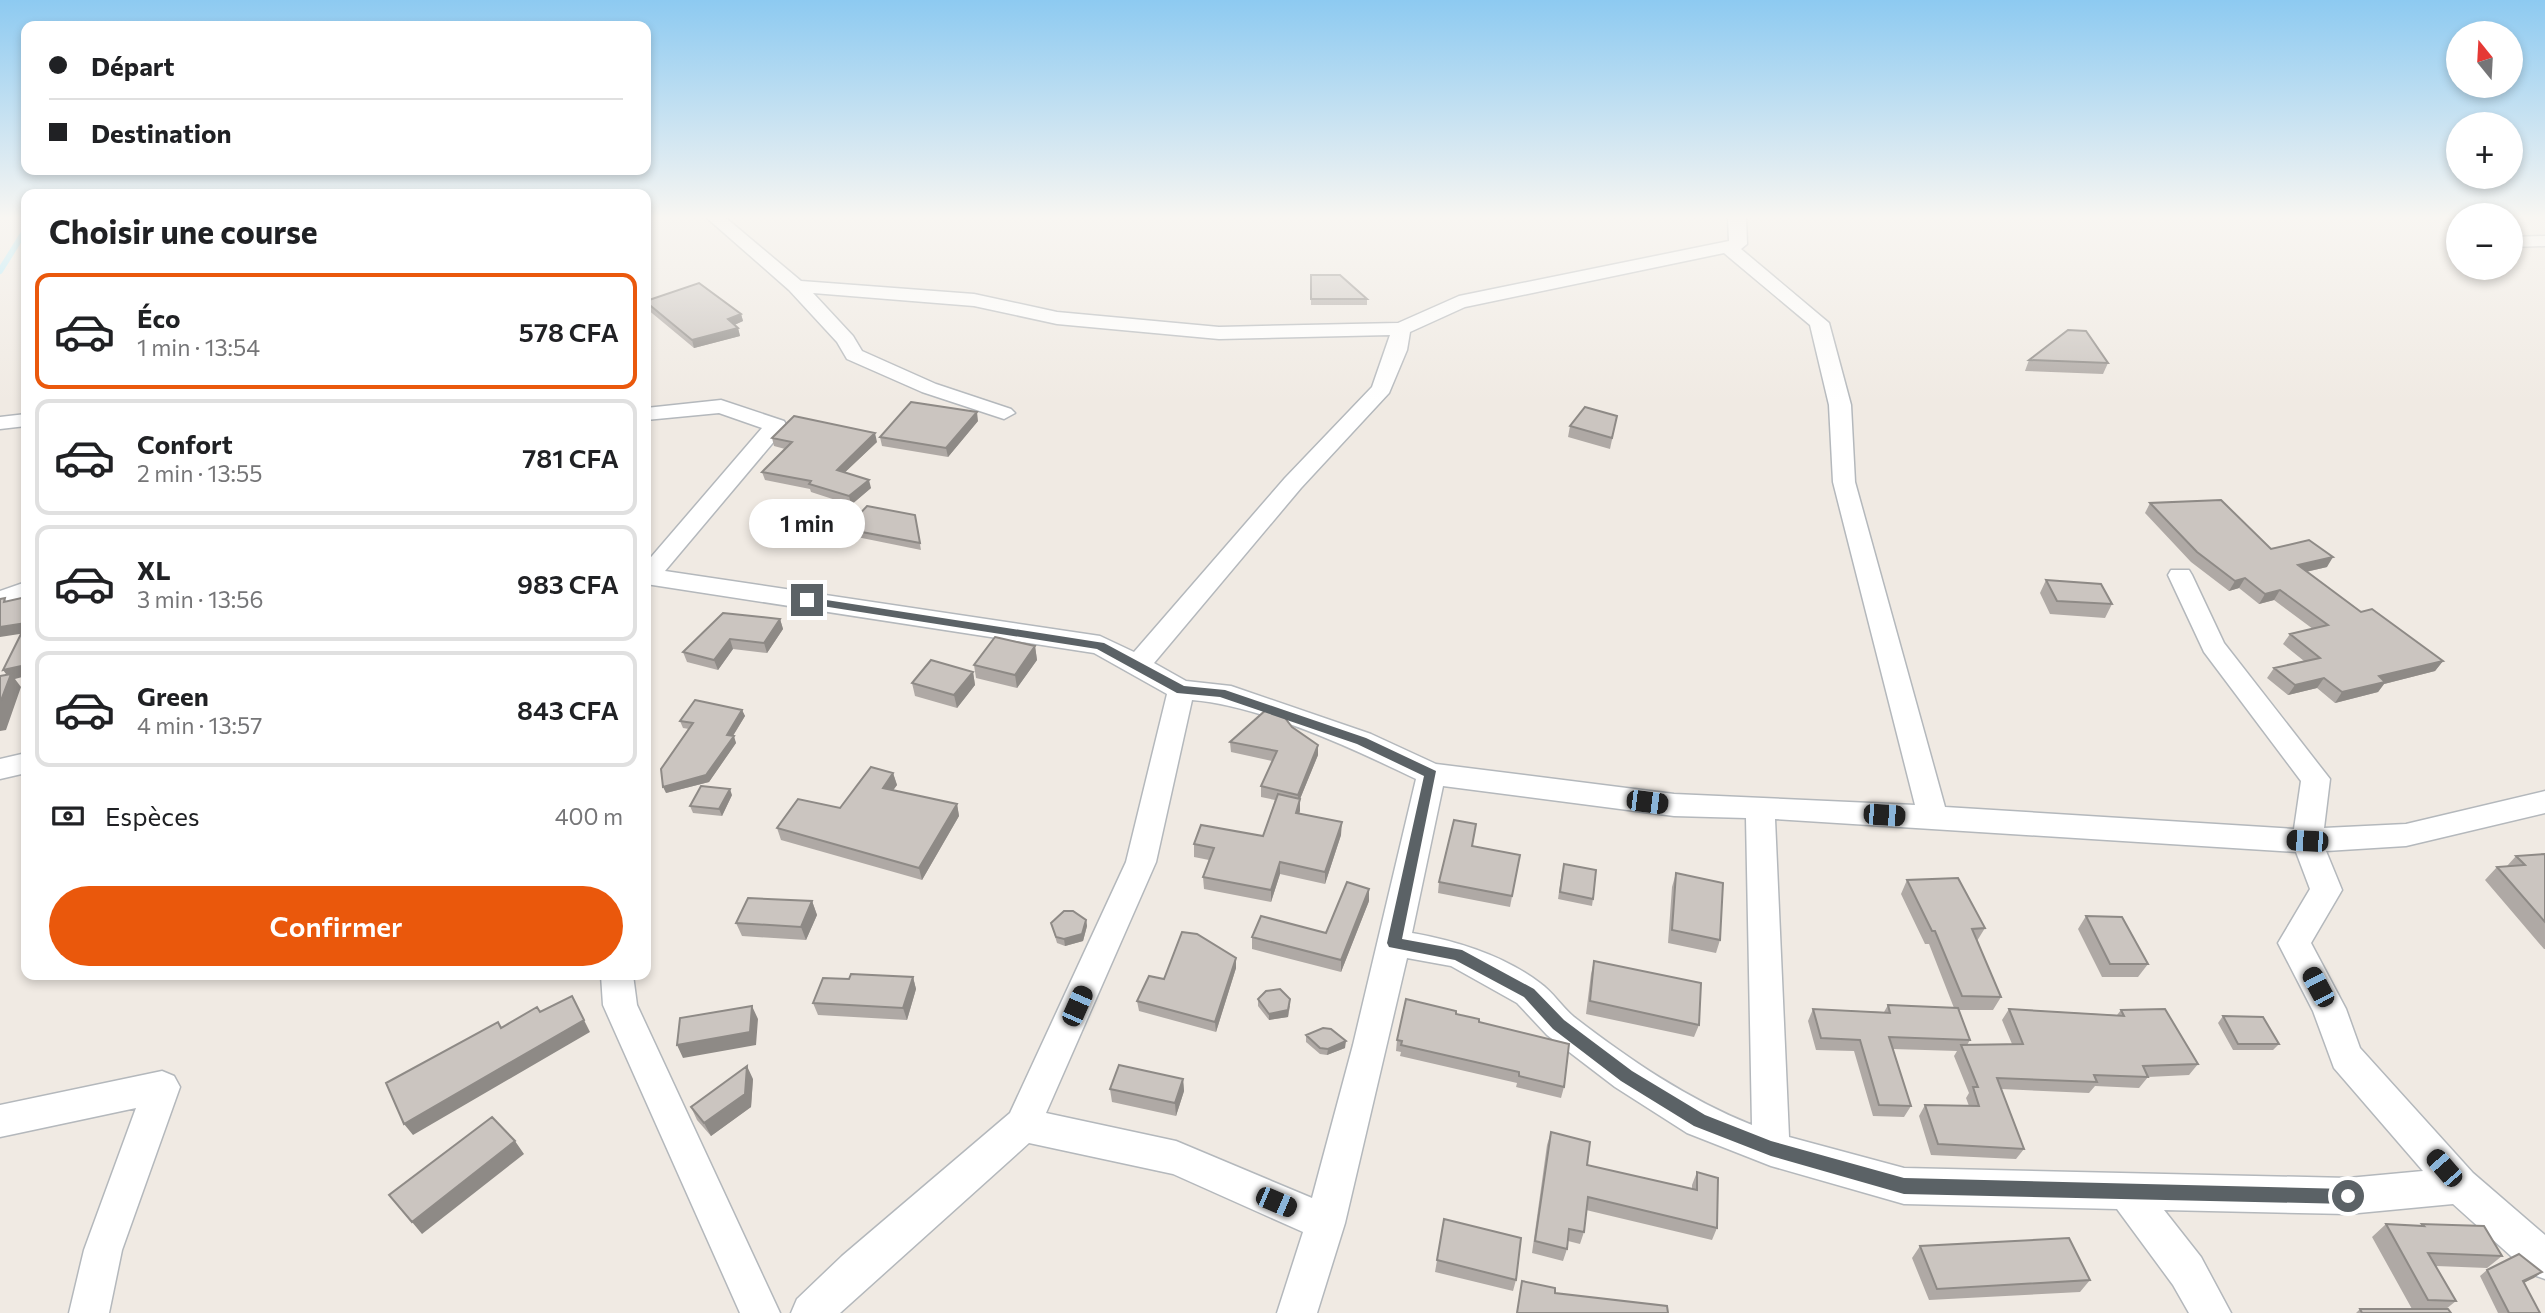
<!DOCTYPE html>
<html lang="fr">
<meta charset="utf-8">
<style>
:root{--surface:#fff;--page:#f2f2f2;--text:#202124;--muted:#757577;--line:#e0e0e0;--accent:#ea580c}
body{margin:0;font-family:Commissioner,sans-serif;background:var(--page);color:var(--text);height:100vh;display:flex;flex-direction:column;font-size:26px;white-space:nowrap}
*{box-sizing:border-box;margin:0}
p{font-size:23px;color:var(--muted)}
.icon{flex:none;width:38px;height:38px;fill:none;stroke:currentColor;stroke-width:2;stroke-linecap:round;stroke-linejoin:round}
.map{position:relative;flex:1;overflow:hidden}
.sheet{position:absolute;left:21px;top:189px;width:630px;height:791px;display:flex;flex-direction:column;background:var(--surface);border-radius:14px;box-shadow:0 4px 10px #0003}
.sheet>*{flex:none}
.banner{position:absolute;left:21px;top:21px;width:630px;height:154px;border-radius:14px;box-shadow:0 4px 10px #0003;display:grid;align-content:center;height:154px;padding:0 28px;background:var(--surface)}
.needle{width:46px;rotate:342deg}
.tools{position:absolute;left:2446px;top:21px;display:grid;gap:14px}
.tools a{display:grid;place-items:center;width:77px;height:77px;border-radius:50%;background:var(--surface);box-shadow:0 4px 10px #0003;font-size:35px}
.end{position:absolute;width:32px;height:32px;margin:-16px;border:9px solid #5b6266;background:#fff;box-shadow:0 0 0 4px #fff}
.from{border-radius:50%}
.bubble{position:absolute;height:49px;border-radius:24px;background:var(--surface);box-shadow:0 4px 10px #0003;font-size:23px;font-weight:600;line-height:49px;text-align:center}
.car{position:absolute;width:21px;height:42px;margin:-21px -10px;border-radius:9px;box-shadow:0 0 5px 2px #0007;background:linear-gradient(#222 24%,#8ab4d8 0 40%,#222 0 76%,#8ab4d8 0 86%,#222 0)}
.banner b{display:flex;align-items:center;gap:24px;height:66px;font-size:26px}
.banner b+b{border-top:2px solid var(--line)}
.banner i{width:18px;height:18px;background:var(--text)}
ul{padding:0;list-style:none}
li{display:flex;align-items:center;gap:21px;height:116px;margin:0 14px 10px;padding:0 14px;border:4px solid var(--line);border-radius:14px}
li div{flex:1}
li b{display:block;font-size:26px}
li em{font-style:normal;font-weight:600}
li.selected{border-color:var(--accent)}
li>.icon{width:63px;height:63px;stroke-width:1.5}
h2{padding:0 28px;font-size:32px;line-height:84px}
.pay{display:flex;align-items:center;gap:18px;height:77px;padding:0 28px;font-size:26px}
.pay p{margin-inline-start:auto}
.primary-button{display:flex;gap:14px;margin-top:auto;padding:14px 28px}
.primary-button a{flex:1;height:80px;border-radius:42px;background:var(--accent);color:#fff;font-size:28px;font-weight:600;line-height:80px;text-align:center}
.map>svg:first-child{display:block}
</style>
<div class="map">
<svg width="2545" height="1313" viewBox="0 0 2545 1313">
<rect width="100%" height="100%" fill="#f0eae3"/>
<g fill="none" stroke-linecap="round" stroke-linejoin="round">
<!-- stream -->
<path stroke="#a4eaff" stroke-width="6" d="M0 271 26 229"/>
<defs>
<path id="street" d="M707 218H726L801 281 974 294 1057 312 1219 327 1398 323 1459 296 1729 241 1728 218H1746L1747 244 1741 249 1829 323 1851 405 1855 482 1945 807 2294 829 2301 781 2204 652 2168 575 2171 570H2189L2192 575 2224 643 2330 779 2324 828 2406 824 2545 791V813L2406 846 2326 851 2342 890 2311 943 2346 1009 2360 1048 2473 1173 2545 1235V1279L2531 1274 2453 1204 2348 1214 2164 1210 2201 1257 2231 1313H2189L2173 1285 2117 1209 1904 1204 1771 1166 1687 1133 1615 1087 1547 1035 1517 1003 1451 966 1407 958 1345 1223 1317 1313H1277L1303 1232 1173 1174 1029 1143 840 1313H791L797 1299 842 1256 1010 1113 1126 862 1167 694 1094 653 646 584V563L762 428 719 413 646 420V408L721 400 784 421 787 426 665 571 1100 636 1134 652 1285 478 1372 387 1390 335 1219 339 1057 324 974 306 813 293 853 336 862 351 936 384 1011 409 1015 413 1004 419 922 392 847 359 837 342 789 290ZM1724 253 1810 325 1829 405 1833 482 1915 805 1674 794 1436 764 1371 734 1231 686 1186 681 1154 663 1301 488 1389 393 1407 350 1410 332 1465 307ZM1192 700C1259 705 1354 749 1416 779L1353 1045 1312 1198 1176 1141 1046 1113 1156 862ZM1443 786 1674 816 1746 818 1752 1125C1687 1099 1630 1060 1574 1017 1562 1007 1553 992 1540 983 1503 955 1457 941 1412 933ZM1775 819 2296 852 2310 889 2278 943 2313 1011 2334 1068 2423 1171 2348 1178 1904 1168 1789 1137Z
M2545 236V246L2511 247V237Z
M26 414V426L0 429V417Z
M26 582V599L0 608V591Z
M26 753V773L0 779V759Z
M601 975H633L637 1005 780 1313H740L603 1005Z
M162 1071 174 1076 180 1087 122 1250 109 1313H69L84 1250 136 1108 0 1137V1105Z"/>
</defs>
<!-- street casing -->
<use href="#street" stroke="#b4b8bc" stroke-width="3"/>
<!-- street -->
<use href="#street" fill="#fff" fill-rule="evenodd"/>
</g>
<!-- wall -->
<path fill="#afa9a5" d="M1311 275 1367 299V305H1311Z
M646 301 741 314 743 321 734 325 738 328 740 336 694 348 647 309Z
M2029 360 2108 363 2103 374 2025 371Z
M1617 416 1610 449 1568 437 1570 426Z
M978 421 948 457 882 446 880 437Z
M772 438 877 442 845 472 871 488 851 505 811 492 810 489 765 480 762 472 785 449 774 446Z
M2150 503 2271 549 2327 567 2306 572 2361 612 2443 661 2435 671 2384 684 2378 692 2335 703 2317 688 2288 695 2267 678 2274 668 2304 661 2283 644 2290 634 2313 629 2274 600 2259 604 2239 588 2229 591 2191 562 2145 513Z
M915 515 921 550 847 535 846 529Z
M2046 580 2112 604 2105 618 2050 614 2040 593Z
M780 619 783 629 767 653 733 649 718 670 687 662 683 652Z
M1035 646 1037 660 1017 688 976 678 974 665Z
M973 672 975 685 957 708 915 696 912 683Z
M742 710 745 716 733 736 736 743 709 782 666 793 689 729 683 728 680 721Z
M1292 727 1318 755 1300 799 1299 813 1341 835 1325 884 1280 874 1271 902 1204 889 1203 877 1209 860 1194 857V844L1263 836 1275 800 1261 797V786L1272 761 1231 752 1230 742Z
M893 773 897 785 893 790 957 804 959 816 922 880 781 840 777 828 840 808Z
M732 795 722 816 693 813 690 806Z
M1473 846 1520 855 1510 907 1438 893 1439 882Z
M2545 854V949H2544L2485 880 2497 867 2507 866 2516 856Z
M1562 871 1593 899 1592 906 1558 899Z
M1676 873 1720 940 1716 953 1668 943 1672 887Z
M1907 880 1985 928 1977 941 2001 997 1993 1010H1959L1970 1040 1967 1045 2012 1044 2002 1020 2009 1009 2117 1015 2121 1010 2198 1064 2189 1075 2148 1077 2139 1088 2095 1086 2089 1093 2001 1089 2024 1149 2016 1159 1931 1155 1919 1116 1925 1105 1969 1106 1966 1098 1969 1093 1954 1056 1957 1051 1893 1049 1911 1106 1904 1117 1873 1116 1854 1051 1816 1050 1808 1021 1813 1009 1884 1012 1888 1005 1954 1008 1929 944H1925L1901 894Z
M812 901 817 915 806 940 742 936 736 923Z
M1369 901 1341 972 1252 949V937L1326 933Z
M2086 916 2148 964 2138 977H2102L2078 929Z
M1086 920 1087 926 1083 941 1065 946 1057 943 1051 923Z
M1236 958V968L1216 1032 1139 1011 1137 1001 1164 979Z
M1594 961 1699 1025 1694 1037 1586 1014 1591 974Z
M913 977 916 989 907 1020 818 1015 813 1003 849 979Z
M1258 999 1290 1006 1288 1017 1269 1020 1258 1006Z
M1456 1014 1479 1022 1564 1087 1561 1098 1516 1087 1517 1083 1400 1056 1401 1052 1396 1051 1397 1040Z
M2223 1016 2279 1044 2273 1050H2233L2218 1023Z
M1306 1035 1345 1048 1327 1055 1320 1054 1306 1042Z
M753 1079 751 1107 711 1136 697 1120 691 1107Z
M1183 1079 1184 1091 1176 1116 1112 1102 1110 1089Z
M1551 1132 1587 1165 1692 1189V1185L1697 1172 1717 1228 1712 1240 1586 1210 1584 1232 1580 1244 1568 1241 1567 1249 1563 1261 1532 1253 1547 1145Z
M1444 1219 1516 1280 1513 1291 1435 1272Z
M2386 1224 2419 1226 2422 1224 2502 1256 2487 1268 2436 1266 2456 1301 2446 1309 2451 1313H2356L2360 1309H2412L2372 1237Z
M1920 1246 2090 1280 2080 1292 1929 1300 1912 1258Z
M2487 1270 2542 1272 2524 1283 2540 1313H2498L2480 1276Z"/>
<!-- shaded-wall -->
<path fill="#8e8a86" d="M741 314 743 321 730 327 728 319Z
M738 328 740 336 694 348 692 340Z
M977 412 978 421 948 457 946 448Z
M875 433 877 442 839 478 837 470Z
M869 480 871 488 851 505 849 496Z
M2333 557 2327 567 2292 575 2298 565Z
M2245 578 2239 588 2229 591 2235 581Z
M2280 590 2274 600 2259 604 2265 594Z
M780 619 783 629 767 653 764 643Z
M26 623V633L0 637V627Z
M730 639 733 649 718 670 714 660Z
M1035 646 1037 660 1017 688 1015 675Z
M2443 661 2435 671 2384 684 2378 692 2335 703 2342 692 2379 676Z
M26 665V676L15 679 21 687 6 730 0 731V703L9 678 3 670Z
M973 672 975 685 957 708 954 695Z
M2324 678 2317 688 2288 695 2295 685Z
M742 710 745 716 729 742 727 735Z
M734 736 736 743 709 782 666 793 663 787Z
M1318 745V755L1300 799V811L1296 825 1298 795Z
M893 773 897 785 886 800 883 788Z
M730 789 732 795 722 816 719 809Z
M957 804 959 816 922 880 919 868Z
M1342 822 1341 835 1325 884V872Z
M1280 862V874L1271 902V890Z
M1369 889V901L1341 972V960Z
M812 901 817 915 806 940 801 927Z
M1086 920 1087 926 1083 941 1065 946 1064 939Z
M1236 958V968L1216 1032 1215 1022Z
M913 977 916 989 907 1020 903 1008Z
M572 996 590 1032 413 1135 404 1124Z
M1290 999 1288 1017 1269 1020V1014Z
M752 1006 758 1019 756 1045 683 1058 677 1045Z
M1346 1041 1345 1048 1327 1055 1328 1049Z
M747 1066 753 1079 751 1107 711 1136 704 1123Z
M1183 1079 1184 1091 1176 1116 1175 1103Z
M515 1141 524 1154 422 1234 412 1222Z
M2542 1272 2534 1278 2515 1287 2523 1281Z"/>
<!-- building -->
<path fill="#cbc5c0" stroke="#8e8a86" stroke-width="2" d="M1311 275H1340L1367 299H1311Z
M699 283 741 314 728 319 738 328 692 340 646 302V301Z
M2068 330 2086 331 2108 363 2029 360Z
M911 402 977 412 946 448 880 437Z
M1585 407 1617 416 1612 438 1570 426Z
M794 416 875 433 837 470 869 480 849 496 809 484 811 481 762 472 792 442 772 438Z
M2221 500 2271 549 2309 540 2333 557 2298 565 2361 612 2372 609 2443 661 2379 676 2385 682 2342 692 2324 678 2295 685 2274 668 2320 658 2290 634 2328 625 2280 590 2265 594 2245 578 2235 581 2197 552 2150 503Z
M867 506 915 515 920 543 846 529Z
M2046 580 2101 584 2112 604 2057 601Z
M26 597V623L0 627V599L5 598 4 602Z
M723 613 780 619 764 643 730 639 714 660 683 652Z
M26 624V665L3 670Z
M995 637 1035 646 1015 675 974 665Z
M931 660 973 672 954 695 912 683Z
M11 674 0 703V676Z
M695 700 742 710 727 735 734 736 706 775 663 787 661 769 693 723 680 721Z
M1267 709 1282 714 1292 727 1318 745 1298 795 1261 786 1277 751 1230 742Z
M871 767 893 773 883 788 957 804 919 868 777 828 798 799 840 808Z
M701 786 730 789 719 809 690 806Z
M1278 794 1300 799 1296 813 1342 822 1325 872 1280 862 1271 890 1203 877 1214 848 1194 844 1201 825 1263 836Z
M1454 820 1476 824 1472 846 1520 855 1512 896 1439 882Z
M2545 854V922L2497 867 2525 865 2516 856Z
M1564 864 1596 870 1593 899 1560 892Z
M1676 873 1723 883 1720 940 1672 930Z
M1958 878 1985 928 1972 929 2001 997 1962 996 1935 931H1932L1907 880Z
M1347 882 1369 889 1341 960 1252 937 1261 916 1326 933Z
M748 898 812 901 801 927 736 923Z
M1064 911H1073L1086 920 1082 934 1064 939 1056 937 1051 923Z
M2086 916 2122 917 2148 964H2110Z
M1182 932 1197 934 1236 958 1215 1022 1137 1001 1149 976 1164 979Z
M1594 961 1701 983 1699 1025 1590 1001Z
M851 974 913 977 903 1008 813 1003 823 978 849 979Z
M1280 989 1290 999 1288 1010 1269 1014 1258 999 1266 991Z
M572 996 584 1020 404 1124 386 1083 498 1022 501 1028 537 1007 540 1012Z
M1406 999 1456 1011V1014L1479 1019V1022L1569 1044 1564 1087 1519 1076V1072L1401 1045 1402 1041 1397 1040Z
M1888 1005 1958 1008 1970 1040 1889 1037 1911 1106 1879 1105 1860 1040 1821 1038 1813 1009 1890 1013Z
M752 1006 750 1032 677 1045 680 1018Z
M2009 1009 2124 1016 2121 1010 2165 1009 2198 1064 2143 1066 2148 1077 2094 1075 2097 1082 1997 1078 2024 1149 1938 1144 1925 1105 1979 1106 1973 1087H1978L1961 1045 2023 1044Z
M2223 1016 2263 1017 2279 1044H2238Z
M1323 1028 1331 1029 1346 1041 1328 1049 1320 1048 1306 1035Z
M1119 1065 1183 1079 1175 1103 1110 1089Z
M747 1066 745 1094 704 1123 691 1107Z
M492 1117 515 1141 412 1222 389 1195Z
M1551 1132 1590 1142 1587 1165 1697 1190V1172L1718 1178 1717 1228 1588 1197 1584 1232 1569 1229 1567 1249 1535 1241Z
M1444 1219 1521 1238 1516 1280 1437 1260Z
M2386 1224 2424 1226 2422 1224 2484 1226 2502 1256 2428 1253 2456 1301 2428 1300Z
M2069 1238 2090 1280 1937 1289 1920 1246Z
M2519 1254 2542 1272 2523 1281 2540 1313H2509L2487 1270Z
M1522 1281 1555 1288V1293L1667 1306 1668 1313H1517Z
M2360 1309H2448L2451 1313H2362Z"/>
<!-- sky -->
<linearGradient id="sky" x2="0" y2="1"><stop stop-color="#8dcaf1"/><stop offset="0.54" stop-color="#f8f6f2"/><stop offset="1" stop-color="#f8f6f2" stop-opacity="0"/></linearGradient>
<rect width="2545" height="402" fill="url(#sky)"/>
<!-- route -->
<path fill="#5b6266" d="M807 597 1104 643 1184 686 1225 690 1366 738 1436 771 1402 939 1462 950 1534 989 1564 1020 1632 1071 1705 1115 1771 1141 1904 1178 2348 1189 2356 1196 2348 1204 1904 1194 1771 1156 1694 1126 1621 1081 1553 1029 1524 997 1455 960 1389 947 1387 943 1424 776 1357 744 1220 697 1177 693 1097 649 803 603 802 600Z"/>
</svg>
<div class="tools">
<a><svg class="needle" viewBox="-14 -14 28 28"><path d="M0-13l5 13h-10z" fill="#e53935"/><path d="M0 13l5-13h-10z" fill="#757577"/></svg></a>
<a>+</a>
<a>−</a>
</div>
<i class="end from" style="left:2348px;top:1196px"></i>
<i class="end" style="left:807px;top:600px"></i>
<div class="bubble" style="left:749px;top:499px;width:116px">1 min</div>
<i class="car" style="left:1647px;top:802px;rotate:97deg"></i>
<i class="car" style="left:1884px;top:815px;rotate:94deg"></i>
<i class="car" style="left:2307px;top:841px;rotate:273deg"></i>
<i class="car" style="left:2318px;top:987px;rotate:332deg"></i>
<i class="car" style="left:1077px;top:1006px;rotate:24deg"></i>
<i class="car" style="left:2444px;top:1168px;rotate:319deg"></i>
<i class="car" style="left:1276px;top:1202px;rotate:113deg"></i>
<div class="banner">
<b><i class="from"></i>Départ</b>
<b><i></i>Destination</b>
</div>
<section class="sheet">
<h2>Choisir une course</h2>
<ul>
<li class="selected"><svg class="icon" aria-label="car" viewBox="0 0 24 24"><path d="M5 17H2v-5l4-1 3-4h7l3 4 3 1v5h-3M9 17h6M6 11h13"/><circle cx="7" cy="17" r="2"/><circle cx="17" cy="17" r="2"/></svg><div><b>Éco</b><p>1 min · 13:54</p></div><em>578 CFA</em></li>
<li><svg class="icon" aria-label="car" viewBox="0 0 24 24"><path d="M5 17H2v-5l4-1 3-4h7l3 4 3 1v5h-3M9 17h6M6 11h13"/><circle cx="7" cy="17" r="2"/><circle cx="17" cy="17" r="2"/></svg><div><b>Confort</b><p>2 min · 13:55</p></div><em>781 CFA</em></li>
<li><svg class="icon" aria-label="car" viewBox="0 0 24 24"><path d="M5 17H2v-5l4-1 3-4h7l3 4 3 1v5h-3M9 17h6M6 11h13"/><circle cx="7" cy="17" r="2"/><circle cx="17" cy="17" r="2"/></svg><div><b>XL</b><p>3 min · 13:56</p></div><em>983 CFA</em></li>
<li><svg class="icon" aria-label="car" viewBox="0 0 24 24"><path d="M5 17H2v-5l4-1 3-4h7l3 4 3 1v5h-3M9 17h6M6 11h13"/><circle cx="7" cy="17" r="2"/><circle cx="17" cy="17" r="2"/></svg><div><b>Green</b><p>4 min · 13:57</p></div><em>843 CFA</em></li>
</ul>
<div class="pay"><svg class="icon" aria-label="cash" viewBox="0 0 24 24"><path d="M3 7h18v10H3z"/><circle cx="12" cy="12" r="2"/></svg>Espèces<p>400 m</p></div>
<div class="primary-button"><a>Confirmer</a></div>
</section>
</div>
